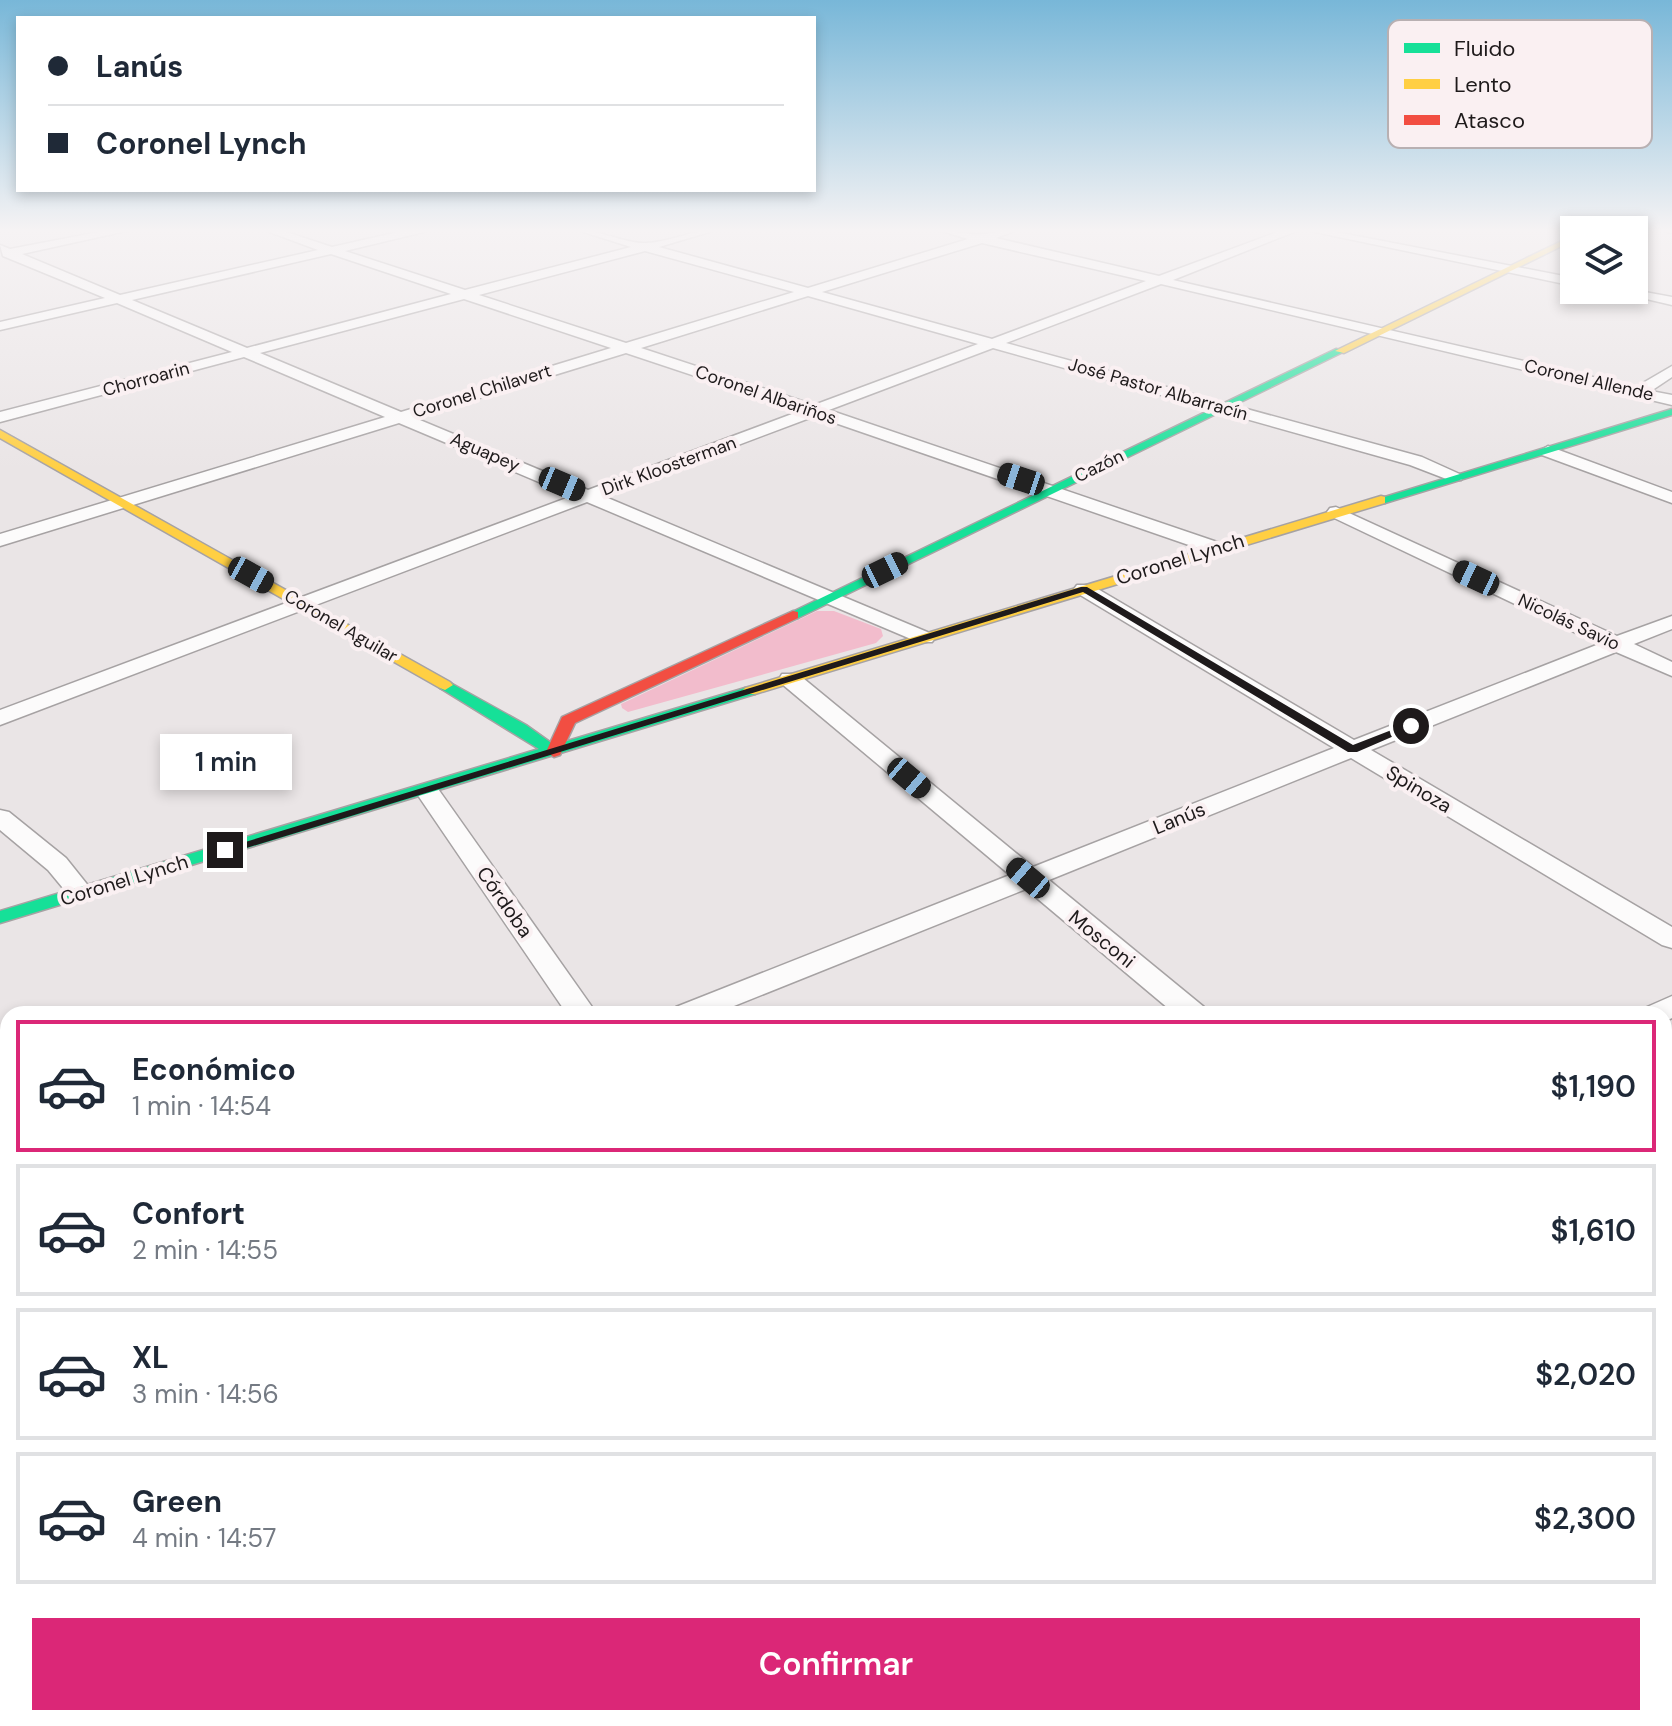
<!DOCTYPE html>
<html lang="es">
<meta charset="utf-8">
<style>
:root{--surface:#fff;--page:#f2f2f3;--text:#1f2937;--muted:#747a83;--line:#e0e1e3;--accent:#db2777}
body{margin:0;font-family:"DM Sans",sans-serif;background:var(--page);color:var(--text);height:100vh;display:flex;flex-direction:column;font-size:30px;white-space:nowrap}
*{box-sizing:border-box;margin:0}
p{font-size:26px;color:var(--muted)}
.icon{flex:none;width:44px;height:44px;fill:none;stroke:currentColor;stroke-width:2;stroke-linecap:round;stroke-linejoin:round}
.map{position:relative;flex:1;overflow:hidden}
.sheet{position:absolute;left:0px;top:1006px;width:1672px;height:720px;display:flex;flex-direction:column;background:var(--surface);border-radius:24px 24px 0 0;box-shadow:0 4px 12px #0003}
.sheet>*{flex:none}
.top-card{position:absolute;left:16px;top:16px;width:800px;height:176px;border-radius:0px;box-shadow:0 4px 12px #0003;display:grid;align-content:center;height:176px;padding:0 32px;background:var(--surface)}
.fabs{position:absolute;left:1560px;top:216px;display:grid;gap:16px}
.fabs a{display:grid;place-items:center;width:88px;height:88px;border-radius:0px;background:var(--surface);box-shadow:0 4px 12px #0003;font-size:40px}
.end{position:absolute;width:36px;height:36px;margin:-18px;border:10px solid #1e1a1b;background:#fff;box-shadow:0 0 0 4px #fff}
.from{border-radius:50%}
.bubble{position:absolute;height:56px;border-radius:0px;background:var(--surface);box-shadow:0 4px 12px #0003;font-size:26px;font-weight:600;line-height:56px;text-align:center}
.car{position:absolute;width:24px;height:48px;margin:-24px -12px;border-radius:10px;box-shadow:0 0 6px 2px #0007;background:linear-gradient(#222 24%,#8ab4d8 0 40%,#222 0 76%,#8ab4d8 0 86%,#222 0)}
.top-card b{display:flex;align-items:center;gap:28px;height:76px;font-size:30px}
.top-card b+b{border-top:2px solid var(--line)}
.top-card i{width:20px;height:20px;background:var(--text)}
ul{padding:14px 0 0;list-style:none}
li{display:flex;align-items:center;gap:24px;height:132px;margin:0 16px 12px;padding:0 16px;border:4px solid var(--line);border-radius:0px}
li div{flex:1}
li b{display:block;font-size:30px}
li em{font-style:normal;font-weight:600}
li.selected{border-color:var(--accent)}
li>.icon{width:72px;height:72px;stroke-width:1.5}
.button{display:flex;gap:16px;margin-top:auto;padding:16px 32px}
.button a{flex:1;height:92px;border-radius:0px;background:var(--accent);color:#fff;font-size:32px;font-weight:600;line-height:92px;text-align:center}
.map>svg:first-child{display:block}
</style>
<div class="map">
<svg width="1672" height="1726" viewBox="0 0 1672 1726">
<rect width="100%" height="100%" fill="#eae5e6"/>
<!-- green -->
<path fill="#f2bccc" d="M817 611H834L881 629 883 636 876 643 628 712 622 708 621 704Z"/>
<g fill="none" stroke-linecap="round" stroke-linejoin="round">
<defs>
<path id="street" d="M109 230H131L22 254 120 295 318 250 264 230H280L332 247 407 230H426L424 232 345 251 465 290 631 247 577 230C601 230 626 244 646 243 670 242 691 230 716 230L659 247 808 288 968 239 938 230C953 230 971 236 984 234 996 233 1005 230 1017 230L996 238 1159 276 1283 230H1299L1173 280 1636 387 1672 366V377L1651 391 1672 395V405L1161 284 1006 343 1422 457 1464 476 1461 480H1449L1410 465 993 348 829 410 1223 544 1225 548 1223 552H1209L815 416 603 496 932 634 935 638 932 642H918L587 502 0 725V710L572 496 399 423 0 546V534L385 417 244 357 0 422V412L232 352 117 303 0 330V322L105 298 3 256 0 245 10 249ZM982 243 1146 281 992 339 822 292ZM645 251 794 292 626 343 479 295ZM331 254 451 294 247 348 132 300ZM808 296 978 344 814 405 641 348ZM464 299 611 348 401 412 260 353ZM626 353 800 411 588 490 415 418Z
M1305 230H1326L1574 278V286Z
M1665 230H1672V233L1667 232Z
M1608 290H1634L1672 297V305Z
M1548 446 1672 492V503L1542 455 1540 451Z
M1336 507 1617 636 1672 616V629L1634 644 1672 662V676L1616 652 1371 750 1672 927V948L1662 945 1351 758 1049 880 1204 1007 1209 1014H1175L1026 889 714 1014H671L676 1007 1010 875 782 684 779 679 782 674H798L1033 867 1334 748 1077 593 1074 589 1077 585H1091L1354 740 1599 644 1330 516 1327 512 1330 508Z
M427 784 436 786 597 1014H567L415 791 418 786Z
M0 810 9 812 66 858 94 893 90 899H72L48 870 0 830Z
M1672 996V1018L1664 1022V1014H1642L1647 1007Z
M0 1073 8 1075V1124L0 1122Z
M0 1245H8V1294L0 1296Z
M1664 1386 1672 1389V1427L1664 1424Z
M150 1718H196L198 1726H152Z
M383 1718H439L435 1726H379Z
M1087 1718H1135L1139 1726H1091Z"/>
<path id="fast" d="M1336 349 1345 351 798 618H788L786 615Z
M1672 409V415L1385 503 1375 500Z
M445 680 526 725 554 745 745 688H755L758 691 755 694 0 923V911L539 749 440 688 437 685Z"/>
<path id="slow" d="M1574 235V240L1344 353 1335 351Z
M0 430 450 682 453 685 445 690 440 688 0 438Z
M1381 496 1385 497V503L755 694H745L742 691 745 688Z"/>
<path id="jam" d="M793 611 798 612V618L575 723 560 755 554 757 546 752 562 717Z"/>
</defs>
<!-- street casing -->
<use href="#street" stroke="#a6a2a3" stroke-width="3"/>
<!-- fast casing -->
<use href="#fast" stroke="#a6a2a3" stroke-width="3"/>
<!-- slow casing -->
<use href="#slow" stroke="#a6a2a3" stroke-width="3"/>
<!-- jam casing -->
<use href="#jam" stroke="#a6a2a3" stroke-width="3"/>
<!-- street -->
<use href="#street" fill="#fcfbfb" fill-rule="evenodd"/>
<!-- fast -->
<use href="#fast" fill="#16e098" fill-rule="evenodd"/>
<!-- slow -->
<use href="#slow" fill="#ffcf43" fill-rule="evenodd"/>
<!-- jam -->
<use href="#jam" fill="#f24e42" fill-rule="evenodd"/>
</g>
<!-- sky -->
<linearGradient id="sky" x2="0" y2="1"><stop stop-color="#78b7d8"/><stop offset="0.49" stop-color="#f6f3f4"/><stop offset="1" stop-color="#f6f3f4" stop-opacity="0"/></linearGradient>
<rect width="1672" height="471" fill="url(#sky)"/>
<!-- route -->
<path fill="#1e1a1b" d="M1081 587H1087L1353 745 1407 724 1417 726 1357 752H1348L1083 592 230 853 219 850Z"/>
<g text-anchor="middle" stroke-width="8" stroke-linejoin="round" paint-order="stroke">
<!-- far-street labels -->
<g font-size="18" fill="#1e1a1b" stroke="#faf0f2">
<text transform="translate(146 379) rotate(-15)" y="6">Chorroarin</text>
<text transform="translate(1589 380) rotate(13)" y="6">Coronel Allende</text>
<text transform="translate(1158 389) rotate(16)" y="6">José Pastor Albarracín</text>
<text transform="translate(482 391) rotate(-17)" y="6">Coronel Chilavert</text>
<text transform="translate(766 395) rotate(19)" y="6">Coronel Albariños</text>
<text transform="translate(485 452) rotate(23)" y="6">Aguapey</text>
<text transform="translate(669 466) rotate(-20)" y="6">Dirk Kloosterman</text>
<text transform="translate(1099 466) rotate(-26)" y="6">Cazón</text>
<text transform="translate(1569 622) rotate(25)" y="6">Nicolás Savio</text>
<text transform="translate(341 626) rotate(30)" y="6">Coronel Aguilar</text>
</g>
<!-- street labels -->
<g font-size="20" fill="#1e1a1b" stroke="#faf0f2">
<text transform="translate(1180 559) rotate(-17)" y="7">Coronel Lynch</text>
<text transform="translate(1419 789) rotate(31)" y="7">Spinoza</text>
<text transform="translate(1179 818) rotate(-22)" y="7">Lanús</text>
<text transform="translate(124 880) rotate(-17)" y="7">Coronel Lynch</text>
<text transform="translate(505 902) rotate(55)" y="7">Córdoba</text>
<text transform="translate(1102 939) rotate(39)" y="7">Mosconi</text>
</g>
</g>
<!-- legend -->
<rect x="1388" y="20" width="264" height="128" rx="12" fill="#faf0f2" stroke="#b8b0b2" stroke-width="2"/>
<rect x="1404" y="43" width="36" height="10" fill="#16e098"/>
<rect x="1404" y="79" width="36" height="10" fill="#ffcf43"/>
<rect x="1404" y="115" width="36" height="10" fill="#f24e42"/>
<g font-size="22" fill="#1e1a1b">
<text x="1454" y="56">Fluido</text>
<text x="1454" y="92">Lento</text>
<text x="1454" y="128">Atasco</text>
</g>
</svg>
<div class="fabs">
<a><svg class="icon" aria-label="layers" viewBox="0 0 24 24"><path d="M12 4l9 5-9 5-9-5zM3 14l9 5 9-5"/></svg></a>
</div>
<i class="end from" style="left:1411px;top:726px"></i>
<i class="end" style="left:225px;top:850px"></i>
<div class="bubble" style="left:160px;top:734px;width:132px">1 min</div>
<i class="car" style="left:1021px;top:479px;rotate:288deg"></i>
<i class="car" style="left:562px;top:484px;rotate:113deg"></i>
<i class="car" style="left:885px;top:570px;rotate:64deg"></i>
<i class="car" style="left:251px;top:575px;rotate:119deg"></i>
<i class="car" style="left:1476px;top:578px;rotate:295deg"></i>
<i class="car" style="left:909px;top:778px;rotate:130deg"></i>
<i class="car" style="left:1028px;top:878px;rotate:310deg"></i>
<div class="top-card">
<b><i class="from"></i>Lanús</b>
<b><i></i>Coronel Lynch</b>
</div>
<section class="sheet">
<ul>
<li class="selected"><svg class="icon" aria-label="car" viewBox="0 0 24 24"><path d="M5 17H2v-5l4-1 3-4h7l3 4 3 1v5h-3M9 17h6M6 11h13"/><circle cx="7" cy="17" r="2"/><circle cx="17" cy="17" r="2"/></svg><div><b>Económico</b><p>1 min · 14:54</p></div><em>$1,190</em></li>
<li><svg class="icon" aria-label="car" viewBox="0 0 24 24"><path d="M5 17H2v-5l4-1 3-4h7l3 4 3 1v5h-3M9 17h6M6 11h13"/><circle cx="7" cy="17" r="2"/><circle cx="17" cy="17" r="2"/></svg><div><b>Confort</b><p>2 min · 14:55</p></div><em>$1,610</em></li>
<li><svg class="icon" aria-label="car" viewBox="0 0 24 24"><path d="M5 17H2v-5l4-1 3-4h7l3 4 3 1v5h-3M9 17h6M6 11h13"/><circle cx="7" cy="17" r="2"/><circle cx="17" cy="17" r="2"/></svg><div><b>XL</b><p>3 min · 14:56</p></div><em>$2,020</em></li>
<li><svg class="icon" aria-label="car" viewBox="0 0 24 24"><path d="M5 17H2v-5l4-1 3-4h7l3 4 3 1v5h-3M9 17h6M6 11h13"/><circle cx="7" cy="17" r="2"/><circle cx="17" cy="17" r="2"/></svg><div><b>Green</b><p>4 min · 14:57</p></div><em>$2,300</em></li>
</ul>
<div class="button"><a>Confirmar</a></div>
</section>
</div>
